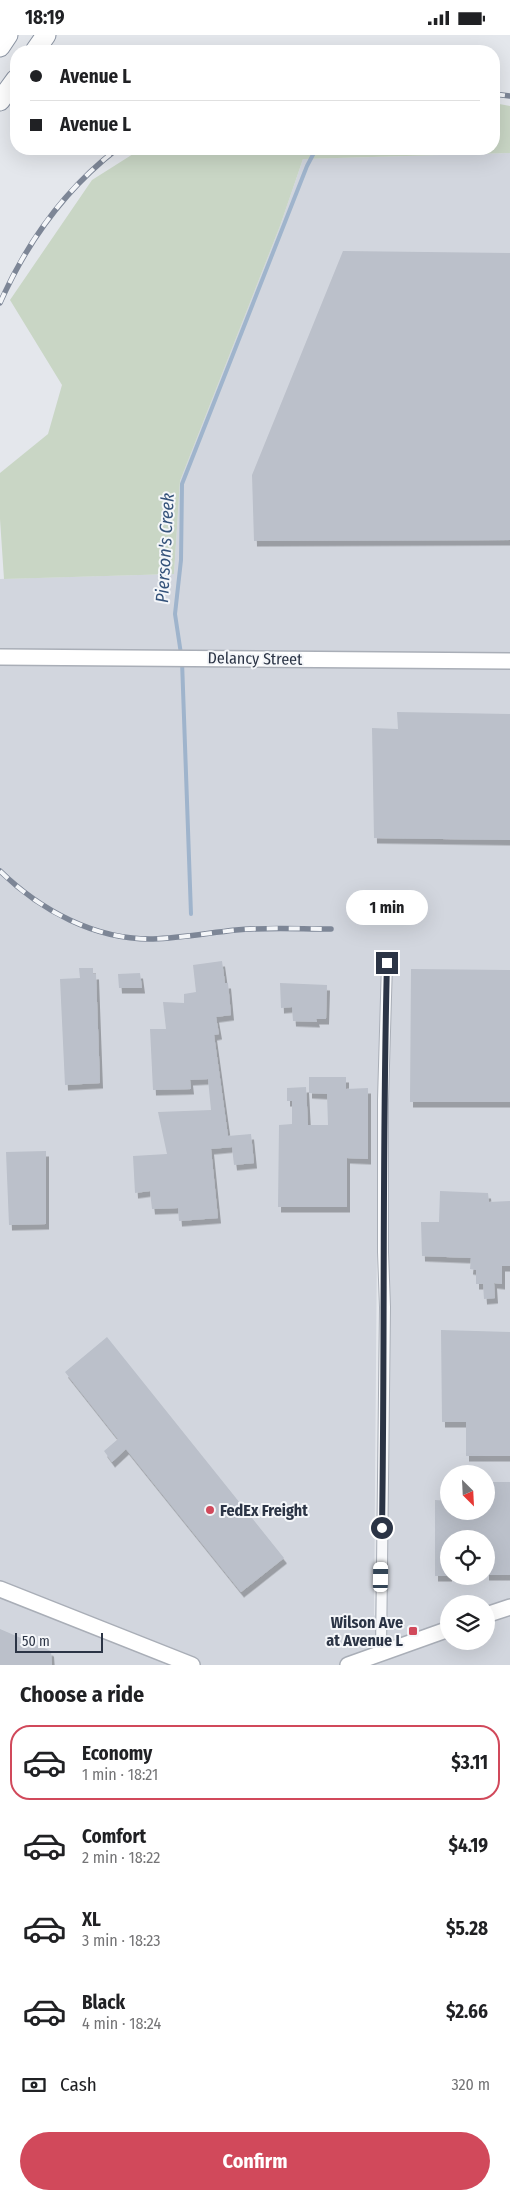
<!DOCTYPE html>
<meta charset="utf-8">
<style>
:root{--surface:#fff;--page:#f2f2f2;--text:#202124;--muted:#757577;--line:#e0e0e0;--accent:#d1495b}
body{margin:0;font-family:"Fira Sans Condensed",sans-serif;background:var(--page);color:var(--text);height:100vh;display:flex;flex-direction:column;font-size:19px;white-space:nowrap}
*{box-sizing:border-box;margin:0}
p{font-size:16px;color:var(--muted)}
.icon{flex:none;width:28px;height:28px;fill:none;stroke:currentColor;stroke-width:2;stroke-linecap:round;stroke-linejoin:round}
.map{position:relative;height:1630px;overflow:hidden}
.drawer{display:flex;flex-direction:column;background:var(--surface);flex:1}
.drawer>*{flex:none}
.hud{position:absolute;left:10px;top:10px;width:490px;height:110px;border-radius:20px;box-shadow:0 5px 20px #0002;display:grid;align-content:center;height:110px;padding:0 20px;background:var(--surface)}
.needle{width:32px;rotate:156deg}
.controls{position:absolute;left:440px;top:1430px;display:grid;gap:10px}
.controls a{display:grid;place-items:center;width:55px;height:55px;border-radius:50%;background:var(--surface);box-shadow:0 5px 20px #0002;font-size:25px}
.scale{position:absolute;left:15px;bottom:12px;width:88px;box-sizing:border-box;padding-left:5px;border:2px solid #2b3445;border-top:0;font-size:14px;line-height:18px;white-space:nowrap;color:#2b3445;-webkit-text-stroke:4px #f4f6f9;paint-order:stroke}
.end{position:absolute;width:22px;height:22px;margin:-11px;border:6px solid #2b3445;background:#fff;box-shadow:0 0 0 2px #fff}
.from{border-radius:50%}
.bubble{position:absolute;height:35px;border-radius:18px;background:var(--surface);box-shadow:0 5px 20px #0002;font-size:16px;font-weight:700;line-height:35px;text-align:center}
.car{position:absolute;width:15px;height:30px;margin:-15px -8px;border-radius:6px;box-shadow:0 0 4px 1px #0007;background:linear-gradient(#fff 24%,#345 0 40%,#fff 0 76%,#345 0 86%,#fff 0)}
.hud b{display:flex;align-items:center;gap:18px;height:48px;font-size:19px}
.hud b+b{border-top:1px solid var(--line)}
.hud i{width:12px;height:12px;background:var(--text)}
ul{padding:0;list-style:none}
li{display:flex;align-items:center;gap:15px;height:75px;margin:0 10px 8px;padding:0 10px;border:2px solid transparent;border-radius:20px}
li div{flex:1}
li b{display:block;font-size:19px}
li em{font-style:normal;font-weight:700}
li.current{border-color:var(--accent)}
li>.icon{width:45px;height:45px;stroke-width:1.5}
h2{padding:0 20px;font-size:22px;line-height:60px}
.pay{display:flex;align-items:center;gap:12px;height:55px;padding:0 20px;font-size:19px}
.pay p{margin-inline-start:auto}
.cta{display:flex;gap:10px;margin-top:auto;padding:10px 20px}
.cta a{flex:1;height:58px;border-radius:30px;background:var(--accent);color:#fff;font-size:20px;font-weight:700;line-height:58px;text-align:center}
.status{display:flex;justify-content:space-between;align-items:center;height:35px;padding:0 25px;background:var(--surface);direction:ltr}
.status svg{height:14px;fill:currentColor}
.map>svg:first-child{display:block}
</style>
<div class="status"><b>18:19</b><svg viewBox="0 0 49 12"><path d="M0 12V9h3v3zM5 12V6h3v6zM10 12V3h3v9zM15 12V0h3v12zM26 1h20v11H26zM47 4h2v5h-2z"/></svg></div>
<div class="map">
<svg width="510" height="1630" viewBox="0 0 510 1630">
<defs>
<filter id="shadow"><feDropShadow dx="3" dy="5.5" stdDeviation="0" flood-color="#0004"/></filter>
</defs>
<rect width="100%" height="100%" fill="#e4e7ec"/>
<!-- built -->
<path fill="#d2d6de" fill-rule="evenodd" d="M510 118V1630H0V544L174 539 180 446 280 191 303 124ZM377 1207 385 1272 375 1581 374 1580ZM449 1439H486V1476H449ZM449 1504H486V1541H449ZM449 1569H486V1606H449Z"/>
<!-- green -->
<path fill="#c9d6c5" d="M494 68 510 71V118L303 124 280 191 180 446 174 539 4 544 0 484V438L48 399 62 350 10 265 92 145 141 114H494Z"/>
<g fill="none" stroke-linecap="round" stroke-linejoin="round">
<!-- stream -->
<path stroke="#9fb4cc" stroke-width="4" d="M181 619 175 579 181 525 182 449 307 131 316 114
M182 626 191 879"/>
</g>
<!-- building -->
<path fill="#bbc0ca" filter="url(#shadow)" d="M343 216 510 218V505L254 506 252 440Z
M397 677 510 679V805L374 803 372 693 398 694Z
M222 926 225 948H228L231 980 216 982 219 999 214 1000 228 1101 251 1099 254 1128 234 1130 232 1112 211 1114 218 1183 179 1186 178 1173 152 1174 150 1156 135 1158 133 1121 167 1119 158 1077 211 1075 208 1044 190 1045 191 1054 153 1055 150 994H166L163 967 184 968V959L196 957 193 930Z
M79 933H93V939H96L100 1048 65 1050 60 944 80 943Z
M411 934 510 935V1067H410Z
M140 938 142 953H119L118 939Z
M280 948 327 950 326 984H316L317 987 293 986 292 972 281 973Z
M309 1042H346V1054L368 1053V1124L347 1123V1172H278L279 1090 292 1089V1066H287V1053L306 1052 308 1090H328L327 1059 309 1058Z
M46 1116V1189L9 1190 6 1117Z
M440 1156 488 1158 489 1167 510 1166V1231H502V1249L494 1248 495 1263 484 1264 483 1249H476V1235L470 1234 471 1223 422 1221 421 1187H439Z
M441 1295 510 1297V1421H466V1387H442Z
M107 1302 284 1523 241 1557 126 1414 112 1427 104 1416 118 1404 65 1337Z
M486 1447H510V1540H486V1504H449V1541H435V1465L449 1466V1476H486Z
M0 1594 51 1616 52 1630H0Z"/>
<g fill="none" stroke-linecap="round" stroke-linejoin="round">
<defs>
<path id="street" d="M381 1618 385 1272 383 1217V1065L387 928"/>
<path id="secondary" d="M0 622 510 626
M0 1554 192 1630
M486 1580 510 1572
M348 1630 449 1594"/>
<path id="highway" d="M0 12 8 0
M35 16 46 0
M0 66 16 44"/>
</defs>
<!-- street casing -->
<use href="#street" stroke="#a9aeb7" stroke-width="12"/>
<!-- secondary casing -->
<use href="#secondary" stroke="#a9aeb7" stroke-width="18"/>
<!-- highway casing -->
<use href="#highway" stroke="#8b94a3" stroke-width="21"/>
<!-- street -->
<use href="#street" stroke="#f7f8fa" stroke-width="10"/>
<!-- secondary -->
<use href="#secondary" stroke="#fff" stroke-width="15"/>
<!-- highway -->
<use href="#highway" stroke="#fff" stroke-width="19"/>
<defs>
<path id="rail" d="M494 59 510 61
M0 268C27 207 64 155 117 114
M0 836C40 875 95 905 153 904 180 903 208 898 236 895 267 892 299 894 331 894"/>
</defs>
<!-- rail casing -->
<use href="#rail" stroke="#7d8696" stroke-width="5.5"/>
<!-- rail -->
<use href="#rail" stroke="#f4f6f9" stroke-width="4" stroke-dasharray="11" stroke-linecap="butt"/>
</g>
<g fill="none" stroke-linecap="round" stroke-linejoin="round">
<!-- route -->
<path stroke="#2b3445" stroke-width="6" d="M382 1493C385 1305 382 1116 387 928"/>
</g>
<!-- markers -->
<g fill="#d1495b" stroke="#f4f6f9" stroke-width="2">
<circle cx="210" cy="1475" r="5"/>
<rect x="408" y="1591" width="10" height="10" rx="2.5"/>
</g>
<g text-anchor="middle" stroke-width="4" stroke-linejoin="round" paint-order="stroke">
<!-- street labels -->
<g font-size="16" fill="#2b3445" stroke="#f4f6f9">
<text transform="translate(255 623) rotate(1)" y="6">Delancy Street</text>
</g>
<!-- poi labels -->
<g font-size="16" font-weight="bold" fill="#2b3445" stroke="#f4f6f9" text-anchor="start">
<text x="220" y="1481">FedEx Freight</text>
<text x="403" y="1593" text-anchor="end">Wilson Ave<tspan x="403" dy="18">at Avenue L</tspan></text>
</g>
<!-- water labels -->
<g font-size="18" font-style="italic" fill="#34527a" stroke="#f4f6f9">
<text transform="translate(165 513) rotate(-87)" y="6">Pierson's Creek</text>
</g>
</g>
</svg>
<div class="controls">
<a><svg class="needle" viewBox="-14 -14 28 28"><path d="M0-13l5 13h-10z" fill="#e53935"/><path d="M0 13l5-13h-10z" fill="#757577"/></svg></a>
<a><svg class="icon" aria-label="locate" viewBox="0 0 24 24"><circle cx="12" cy="12" r="6"/><path d="M12 2v4M12 18v4M2 12h4M18 12h4"/></svg></a>
<a><svg class="icon" aria-label="layers" viewBox="0 0 24 24"><path d="M12 4l9 5-9 5-9-5zM3 14l9 5 9-5"/></svg></a>
</div>
<div class="scale">50 m</div>
<i class="end from" style="left:382px;top:1493px"></i>
<i class="end" style="left:387px;top:928px"></i>
<div class="bubble" style="left:346px;top:855px;width:82px">1 min</div>
<i class="car" style="left:381px;top:1542px;rotate:1deg"></i>
<div class="hud">
<b><i class="from"></i>Avenue L</b>
<b><i></i>Avenue L</b>
</div>
</div>
<section class="drawer">
<h2>Choose a ride</h2>
<ul>
<li class="current"><svg class="icon" aria-label="car" viewBox="0 0 24 24"><path d="M5 17H2v-5l4-1 3-4h7l3 4 3 1v5h-3M9 17h6M6 11h13"/><circle cx="7" cy="17" r="2"/><circle cx="17" cy="17" r="2"/></svg><div><b>Economy</b><p>1 min · 18:21</p></div><em>$3.11</em></li>
<li><svg class="icon" aria-label="car" viewBox="0 0 24 24"><path d="M5 17H2v-5l4-1 3-4h7l3 4 3 1v5h-3M9 17h6M6 11h13"/><circle cx="7" cy="17" r="2"/><circle cx="17" cy="17" r="2"/></svg><div><b>Comfort</b><p>2 min · 18:22</p></div><em>$4.19</em></li>
<li><svg class="icon" aria-label="car" viewBox="0 0 24 24"><path d="M5 17H2v-5l4-1 3-4h7l3 4 3 1v5h-3M9 17h6M6 11h13"/><circle cx="7" cy="17" r="2"/><circle cx="17" cy="17" r="2"/></svg><div><b>XL</b><p>3 min · 18:23</p></div><em>$5.28</em></li>
<li><svg class="icon" aria-label="car" viewBox="0 0 24 24"><path d="M5 17H2v-5l4-1 3-4h7l3 4 3 1v5h-3M9 17h6M6 11h13"/><circle cx="7" cy="17" r="2"/><circle cx="17" cy="17" r="2"/></svg><div><b>Black</b><p>4 min · 18:24</p></div><em>$2.66</em></li>
</ul>
<div class="pay"><svg class="icon" aria-label="cash" viewBox="0 0 24 24"><path d="M3 7h18v10H3z"/><circle cx="12" cy="12" r="2"/></svg>Cash<p>320 m</p></div>
<div class="cta"><a>Confirm</a></div>
</section>
